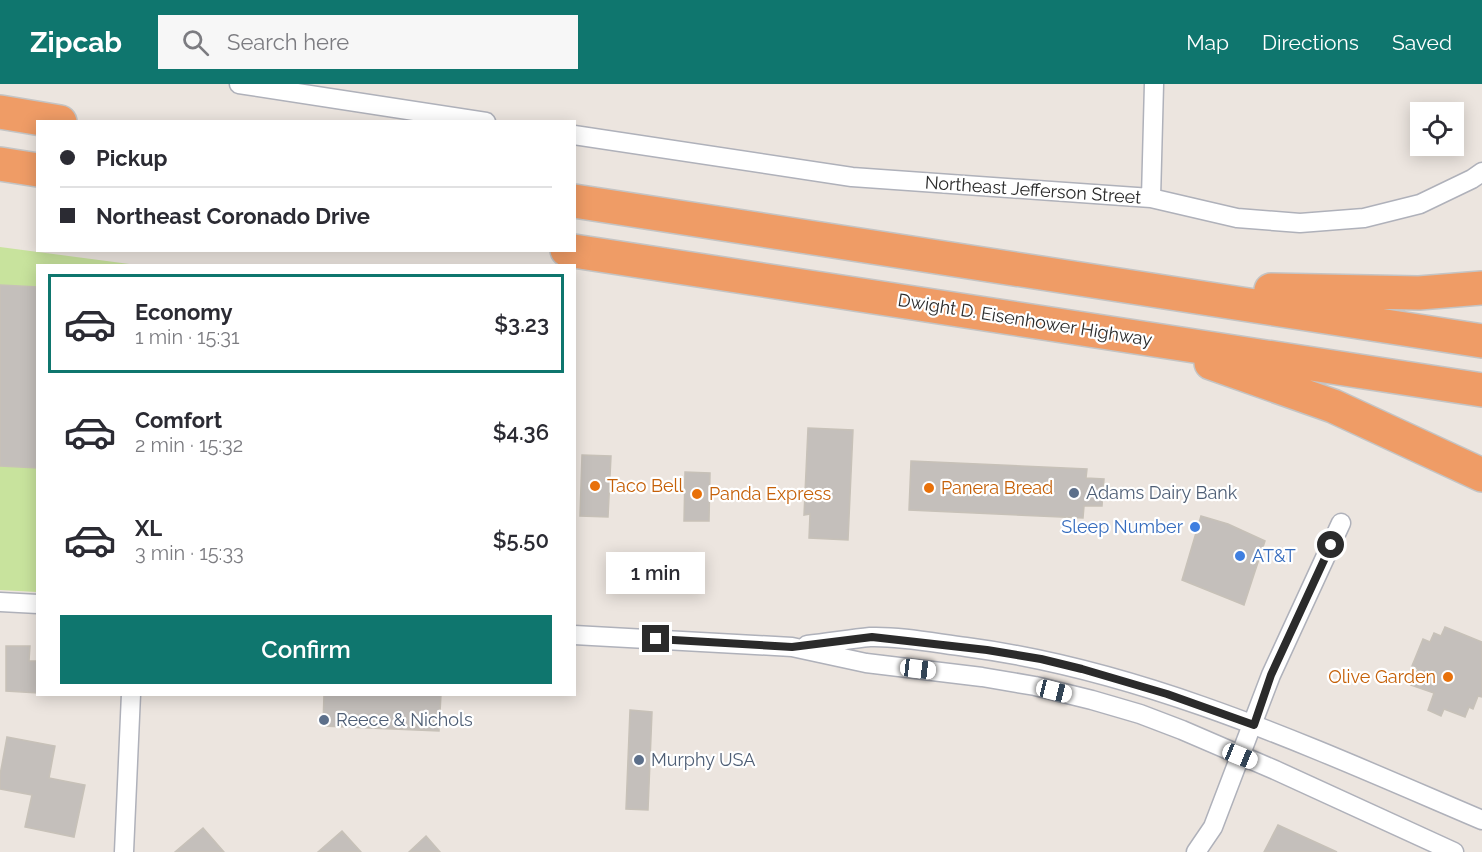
<!DOCTYPE html>
<meta charset="utf-8">
<style>
:root{--surface:#fff;--page:#f7f7f7;--text:#2b2b33;--muted:#7c7c81;--line:#e1e1e2;--accent:#0f766e}
body{margin:0;font-family:Raleway,sans-serif;background:var(--page);color:var(--text);height:100vh;display:flex;flex-direction:column;font-size:22px;white-space:nowrap}
*{box-sizing:border-box;margin:0}
p{font-size:20px;color:var(--muted)}
.icon{flex:none;width:33px;height:33px;fill:none;stroke:currentColor;stroke-width:2;stroke-linecap:round;stroke-linejoin:round}
.map{position:relative;flex:1;overflow:hidden}
.details{position:absolute;left:36px;top:180px;width:540px;height:432px;display:flex;flex-direction:column;background:var(--surface);border-radius:0px;box-shadow:0 3px 15px #0003}
.details>*{flex:none}
.guide{position:absolute;left:36px;top:36px;width:540px;height:132px;border-radius:0px;box-shadow:0 3px 15px #0003;display:grid;align-content:center;height:132px;padding:0 24px;background:var(--surface)}
.buttons{position:absolute;left:1410px;top:18px;display:grid;gap:12px}
.buttons a{display:grid;place-items:center;width:54px;height:54px;border-radius:0px;background:var(--surface);box-shadow:0 3px 15px #0003;font-size:30px}
.end{position:absolute;width:27px;height:27px;margin:-14px;border:8px solid #2b2b2b;background:#fff;box-shadow:0 0 0 3px #fff}
.from{border-radius:50%}
.bubble{position:absolute;height:42px;border-radius:0px;background:var(--surface);box-shadow:0 3px 15px #0003;font-size:20px;font-weight:600;line-height:42px;text-align:center}
.car{position:absolute;width:18px;height:36px;margin:-18px -9px;border-radius:8px;box-shadow:0 0 4px 2px #0007;background:linear-gradient(#fff 24%,#345 0 40%,#fff 0 76%,#345 0 86%,#fff 0)}
.guide b{display:flex;align-items:center;gap:21px;height:57px;font-size:22px}
.guide b+b{border-top:2px solid var(--line)}
.guide i{width:15px;height:15px;background:var(--text)}
ul{padding:10px 0 0;list-style:none}
li{display:flex;align-items:center;gap:18px;height:99px;margin:0 12px 9px;padding:0 12px;border:3px solid transparent;border-radius:0px}
li div{flex:1}
li b{display:block;font-size:22px}
li em{font-style:normal;font-weight:600}
li.current{border-color:var(--accent)}
li>.icon{width:54px;height:54px;stroke-width:1.5}
.button{display:flex;gap:12px;margin-top:auto;padding:12px 24px}
.button a{flex:1;height:69px;border-radius:0px;background:var(--accent);color:#fff;font-size:24px;font-weight:600;line-height:69px;text-align:center}
header{display:flex;align-items:center;gap:36px;box-sizing:border-box;height:84px;padding:0 30px;background:var(--accent);color:#fff}
header strong{font-size:28px}
nav{display:flex;gap:33px;margin-inline-start:auto;font-size:21px}
.search{width:420px;height:54px;background:var(--page);display:flex;align-items:center;gap:15px;box-sizing:border-box;padding:0 21px;border-radius:0px;color:var(--muted);font-size:22px}
.map>svg:first-child{display:block}
</style>
<header>
<strong>Zipcab</strong>
<div class="search"><svg class="icon" aria-label="search" viewBox="0 0 24 24"><circle cx="10" cy="10" r="6"/><path d="M15 15l6 6"/></svg>Search here</div>
<nav><a>Map</a><a>Directions</a><a>Saved</a></nav>
</header>
<div class="map">
<svg width="1482" height="768" viewBox="0 0 1482 768">
<rect width="100%" height="100%" fill="#ece5df"/>
<!-- pitch -->
<path fill="#c8e39d" d="M0 163 137 181 38 182 37 508 0 506Z"/>
<!-- building -->
<path fill="#c4bfbb" stroke="#c7c1b8" stroke-width="1.5" d="M0 201 38 203V384L0 382Z
M808 344 853 346 848 456 809 454 810 430 804 431Z
M582 371 611 372 608 433 580 432Z
M911 377 1087 385 1086 394 1104 395 1102 422H1084L1083 434 909 426Z
M685 388 710 389 709 437H684Z
M1201 432 1228 440 1265 457 1244 521 1182 496Z
M1445 543 1482 558V613L1478 612 1473 625 1469 623 1465 633 1444 625 1441 632 1428 626 1434 609 1411 601 1418 585 1412 582 1423 555 1430 558 1434 549 1441 552Z
M6 562H30L29 577H38V609L6 607Z
M324 610H441L439 647 323 642Z
M630 626 652 628 648 726 626 725Z
M7 653 55 662 49 694 85 701 74 753 25 743 32 711 0 705V691Z
M1278 741 1337 768H1264Z
M203 744 224 768H175Z
M342 747 361 768H318Z
M426 752 440 768H409Z"/>
<g fill="none" stroke-linecap="round" stroke-linejoin="round">
<defs>
<path id="minor" d="M239 0 486 38
M574 51 852 93 1151 114 1237 134 1300 139 1364 134 1420 120 1472 95 1482 88
M1151 114 1154 0
M0 518 38 520
M574 551 792 563 866 579 982 593 1035 602 1092 616 1140 630 1182 646 1275 686 1454 768
M807 561C828 559 849 555 870 553 901 552 935 559 966 563 1148 587 1315 665 1482 736
M124 768 131 610
M1196 768 1213 743 1271 591 1341 439"/>
<path id="motorway" d="M0 28 60 38
M0 80 38 86
M574 117 1482 257
M567 166 1482 306
M1271 206 1419 209 1482 204
M1211 279 1333 322 1482 391"/>
</defs>
<!-- minor casing -->
<use href="#minor" stroke="#afb1ba" stroke-width="21"/>
<!-- motorway casing -->
<use href="#motorway" stroke="#c4c4c4" stroke-width="36"/>
<!-- minor -->
<use href="#minor" stroke="#fff" stroke-width="18"/>
<!-- motorway -->
<use href="#motorway" stroke="#ef9c66" stroke-width="33"/>
</g>
<g fill="none" stroke-linecap="round" stroke-linejoin="round">
<!-- route -->
<path stroke="#2b2b2b" stroke-width="8" d="M656 555 792 563 872 553 987 566 1041 575 1082 585 1167 610 1254 641 1271 591 1331 461"/>
</g>
<!-- markers -->
<g fill="#e8710a" stroke="#fff" stroke-width="2">
<circle cx="595" cy="402" r="6"/>
<circle cx="929" cy="404" r="6"/>
<circle cx="697" cy="410" r="6"/>
<circle cx="1448" cy="593" r="6"/>
</g>
<g fill="#5c6f8a" stroke="#fff" stroke-width="2">
<circle cx="1074" cy="409" r="6"/>
<circle cx="324" cy="636" r="6"/>
<circle cx="639" cy="676" r="6"/>
</g>
<g fill="#3f7fe0" stroke="#fff" stroke-width="2">
<circle cx="1195" cy="443" r="6"/>
<circle cx="1240" cy="472" r="6"/>
</g>
<g text-anchor="middle" stroke-width="4.5" stroke-linejoin="round" paint-order="stroke">
<!-- street labels -->
<g font-size="18" fill="#2b2b2b" stroke="#fff">
<text transform="translate(1033 106) rotate(4)" y="6">Northeast Jefferson Street</text>
<text transform="translate(1025 236) rotate(9)" y="6">Dwight D. Eisenhower Highway</text>
</g>
<!-- food labels -->
<g font-size="18" fill="#c56008" stroke="#fff" text-anchor="start">
<text x="607" y="408">Taco Bell</text>
<text x="941" y="410">Panera Bread</text>
<text x="709" y="416">Panda Express</text>
<text x="1436" y="599" text-anchor="end">Olive Garden</text>
</g>
<!-- service labels -->
<g font-size="18" fill="#4e5e75" stroke="#fff" text-anchor="start">
<text x="1086" y="415">Adams Dairy Bank</text>
<text x="336" y="642">Reece &amp; Nichols</text>
<text x="651" y="682">Murphy USA</text>
</g>
<!-- shop labels -->
<g font-size="18" fill="#366cbe" stroke="#fff" text-anchor="end">
<text x="1183" y="449">Sleep Number</text>
<text x="1252" y="478" text-anchor="start">AT&amp;T</text>
</g>
</g>
</svg>
<div class="buttons">
<a><svg class="icon" aria-label="locate" viewBox="0 0 24 24"><circle cx="12" cy="12" r="6"/><path d="M12 2v4M12 18v4M2 12h4M18 12h4"/></svg></a>
</div>
<i class="end from" style="left:1331px;top:461px"></i>
<i class="end" style="left:656px;top:555px"></i>
<div class="bubble" style="left:606px;top:468px;width:99px">1 min</div>
<i class="car" style="left:918px;top:585px;rotate:97deg"></i>
<i class="car" style="left:1054px;top:607px;rotate:104deg"></i>
<i class="car" style="left:1240px;top:672px;rotate:112deg"></i>
<div class="guide">
<b><i class="from"></i>Pickup</b>
<b><i></i>Northeast Coronado Drive</b>
</div>
<section class="details">
<ul>
<li class="current"><svg class="icon" aria-label="car" viewBox="0 0 24 24"><path d="M5 17H2v-5l4-1 3-4h7l3 4 3 1v5h-3M9 17h6M6 11h13"/><circle cx="7" cy="17" r="2"/><circle cx="17" cy="17" r="2"/></svg><div><b>Economy</b><p>1 min · 15:31</p></div><em>$3.23</em></li>
<li><svg class="icon" aria-label="car" viewBox="0 0 24 24"><path d="M5 17H2v-5l4-1 3-4h7l3 4 3 1v5h-3M9 17h6M6 11h13"/><circle cx="7" cy="17" r="2"/><circle cx="17" cy="17" r="2"/></svg><div><b>Comfort</b><p>2 min · 15:32</p></div><em>$4.36</em></li>
<li><svg class="icon" aria-label="car" viewBox="0 0 24 24"><path d="M5 17H2v-5l4-1 3-4h7l3 4 3 1v5h-3M9 17h6M6 11h13"/><circle cx="7" cy="17" r="2"/><circle cx="17" cy="17" r="2"/></svg><div><b>XL</b><p>3 min · 15:33</p></div><em>$5.50</em></li>
</ul>
<div class="button"><a>Confirm</a></div>
</section>
</div>
